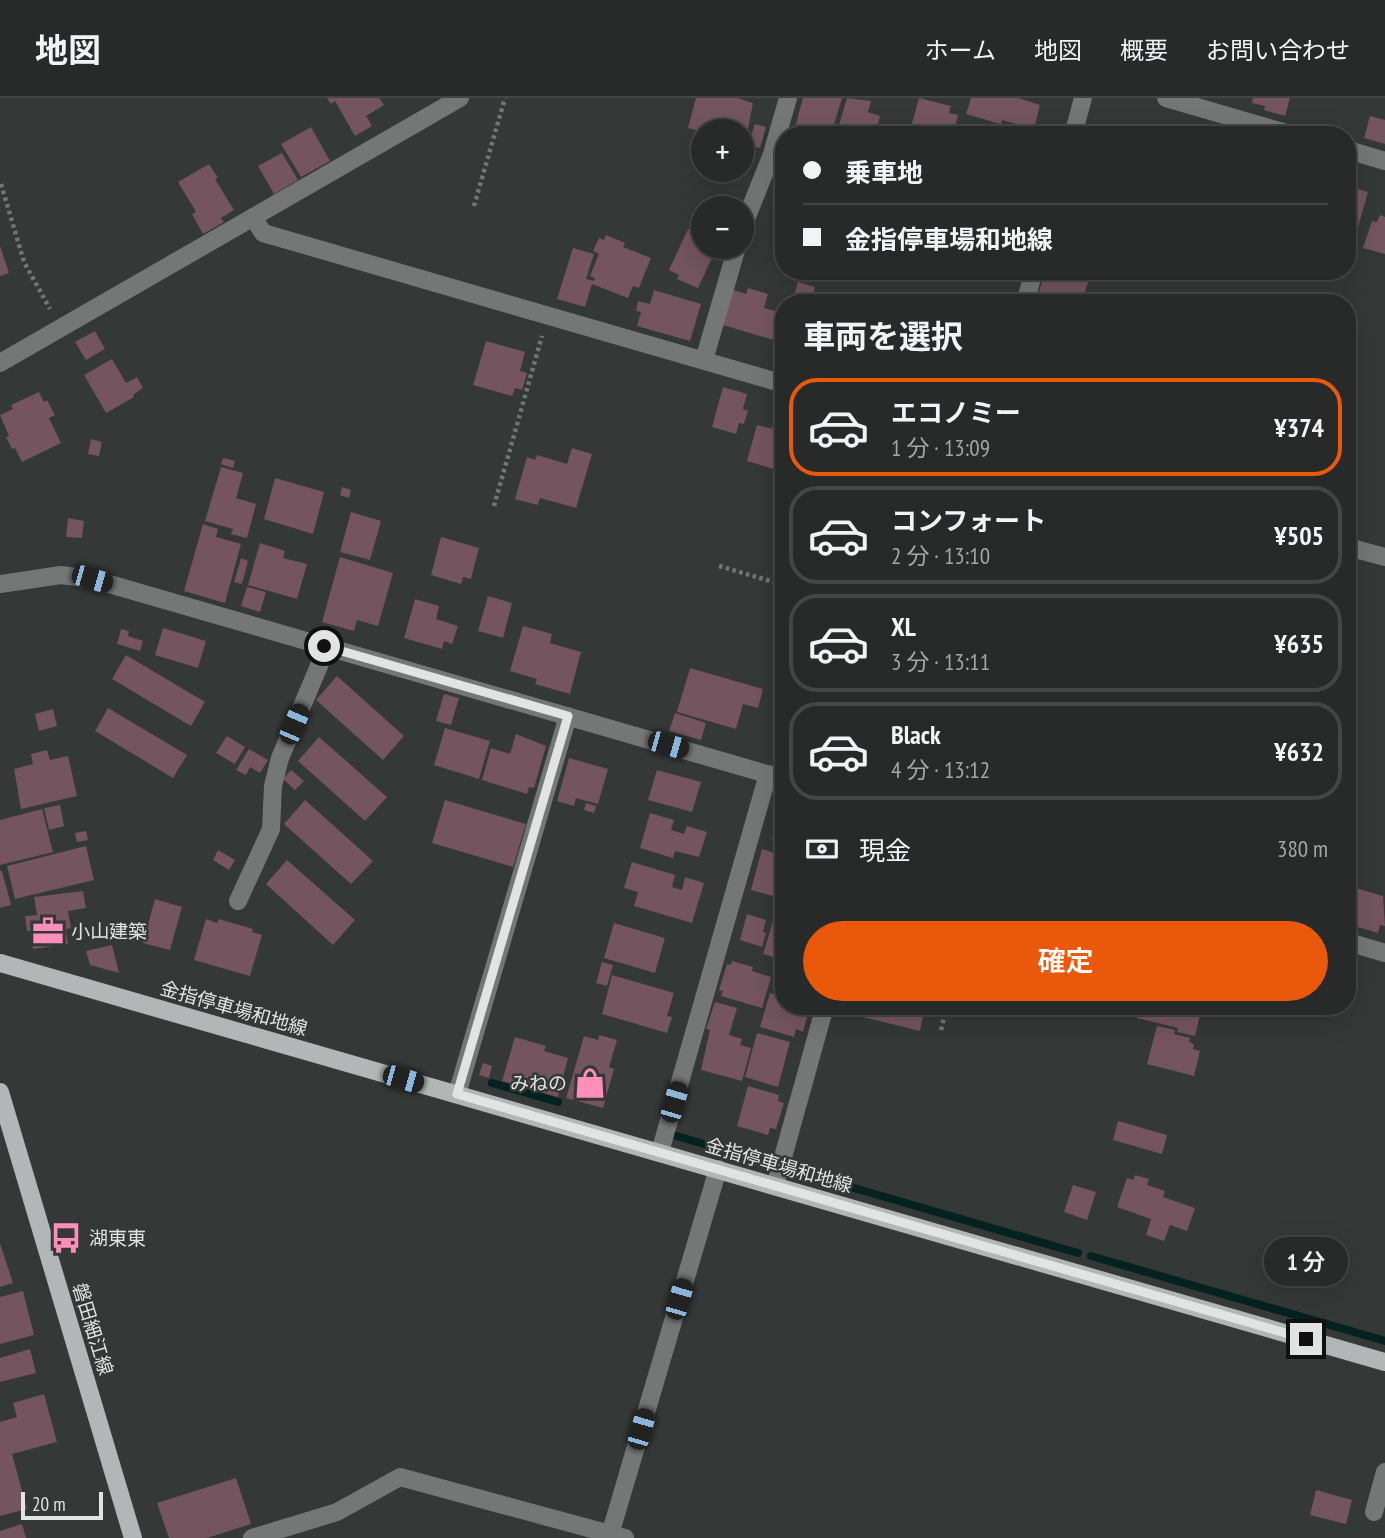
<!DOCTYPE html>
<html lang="ja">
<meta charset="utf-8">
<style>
:root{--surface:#272a29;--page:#333635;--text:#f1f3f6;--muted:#a4a7a8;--line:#434646;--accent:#ea580c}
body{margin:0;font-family:"PT Sans Narrow","Noto Sans JP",sans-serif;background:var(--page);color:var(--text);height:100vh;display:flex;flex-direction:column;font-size:26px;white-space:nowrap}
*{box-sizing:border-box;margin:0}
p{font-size:23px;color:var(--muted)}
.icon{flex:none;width:38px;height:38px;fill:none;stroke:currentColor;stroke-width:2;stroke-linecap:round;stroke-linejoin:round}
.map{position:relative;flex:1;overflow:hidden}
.side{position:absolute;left:775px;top:196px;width:581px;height:721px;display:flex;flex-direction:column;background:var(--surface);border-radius:28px;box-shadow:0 7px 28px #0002,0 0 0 2px var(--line)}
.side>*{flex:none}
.guide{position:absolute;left:775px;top:28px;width:581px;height:154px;border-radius:28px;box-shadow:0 7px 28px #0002,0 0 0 2px var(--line);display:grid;align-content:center;height:154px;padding:0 28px;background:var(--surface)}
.tools{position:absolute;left:691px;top:21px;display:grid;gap:14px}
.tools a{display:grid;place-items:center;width:63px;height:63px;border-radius:50%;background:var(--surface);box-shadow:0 7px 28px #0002,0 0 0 2px var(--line);font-size:35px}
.scale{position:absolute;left:21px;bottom:18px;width:82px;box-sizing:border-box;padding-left:7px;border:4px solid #e2e4e4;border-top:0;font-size:19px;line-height:24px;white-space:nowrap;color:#e2e4e4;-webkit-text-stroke:5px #343837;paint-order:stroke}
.end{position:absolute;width:32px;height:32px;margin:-16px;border:9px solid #e2e4e4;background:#111;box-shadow:0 0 0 4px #111}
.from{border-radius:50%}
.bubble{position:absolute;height:49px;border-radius:24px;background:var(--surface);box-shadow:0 7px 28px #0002,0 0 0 2px var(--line);font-size:23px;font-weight:600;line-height:49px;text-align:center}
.car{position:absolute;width:21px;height:42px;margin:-21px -10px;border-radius:9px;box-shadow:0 0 5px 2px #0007;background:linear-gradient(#222 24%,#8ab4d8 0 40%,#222 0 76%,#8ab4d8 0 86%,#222 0)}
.guide b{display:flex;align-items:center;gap:24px;height:66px;font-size:26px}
.guide b+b{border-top:2px solid var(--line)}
.guide i{width:18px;height:18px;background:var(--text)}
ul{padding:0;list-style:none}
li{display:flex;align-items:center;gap:21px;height:98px;margin:0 14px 10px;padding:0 14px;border:4px solid var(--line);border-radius:28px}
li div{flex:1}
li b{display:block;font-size:26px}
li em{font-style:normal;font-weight:600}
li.selected{border-color:var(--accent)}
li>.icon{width:63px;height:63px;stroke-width:1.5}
h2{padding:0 28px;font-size:32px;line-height:84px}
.pay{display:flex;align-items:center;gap:18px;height:77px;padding:0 28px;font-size:26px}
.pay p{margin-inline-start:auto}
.action{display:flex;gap:14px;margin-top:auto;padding:14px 28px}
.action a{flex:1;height:80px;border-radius:42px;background:var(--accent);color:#fff;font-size:28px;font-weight:600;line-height:80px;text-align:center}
header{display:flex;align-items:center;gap:42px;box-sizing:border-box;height:98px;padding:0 35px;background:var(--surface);border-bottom:2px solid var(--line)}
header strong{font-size:33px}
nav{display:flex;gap:38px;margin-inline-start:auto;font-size:24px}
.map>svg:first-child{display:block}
</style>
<header>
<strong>地図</strong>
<nav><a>ホーム</a><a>地図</a><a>概要</a><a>お問い合わせ</a></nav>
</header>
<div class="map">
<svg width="1385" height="1440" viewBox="0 0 1385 1440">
<rect width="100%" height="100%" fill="#343837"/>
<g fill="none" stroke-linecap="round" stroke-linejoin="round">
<!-- stream -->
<path stroke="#052220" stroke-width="8" d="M492 985 558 1004
M673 1037 728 1053
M792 1072 1078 1155
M1091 1158 1385 1243"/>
</g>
<!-- building -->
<path fill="#73545f" d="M327 0H379L384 7 366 18 372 28 355 38 335 3 331 6Z
M696 0H737L753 5 745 46H742V33L704 34 688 30Z
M803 0H842L831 37H793Z
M847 0 871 3 868 14 880 18 875 37H836Z
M919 0 951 8 949 15 958 17 953 37H927L928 34 911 29Z
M971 0H1018L1040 7 1034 31 1002 22 1001 26 966 16Z
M1253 0H1290L1285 18 1264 12 1265 8 1252 5Z
M1370 18 1385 22V46L1364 40Z
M755 26 766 29 760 50 748 47Z
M311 29 330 63 301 79 281 46Z
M282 55 298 82 274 96 258 68Z
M209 66 218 80 215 81 234 112 221 120 224 124 203 136 192 116 196 114 178 84Z
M1348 88 1368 94 1348 164Z
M1380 117 1385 119V156L1363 150 1372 123 1377 124Z
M688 131 704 138V149H717L698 190 677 181 679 177 669 172Z
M606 137 625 145 623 149 651 160 639 190 633 188 628 200 592 186 585 209 557 201 573 150 594 156 586 181 594 183 595 180 590 178 599 156 593 153 599 140 604 142Z
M0 148 9 175 0 178Z
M1045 173 1088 184 1082 205 1036 204Z
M798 184 815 189 810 205H792Z
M748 190 768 196 764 210 784 215 777 243 723 227 733 192 746 196Z
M654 192 701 206 690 243 637 228 641 214 636 213 638 203 650 206Z
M910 196 939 204V205H907Z
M95 233 105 251 86 262 75 244Z
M486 243 525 254 520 273 527 275 522 292 515 290 512 298 473 287Z
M112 261 126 285 137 279 143 290 133 297 134 299 106 315 84 277Z
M723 289 747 296 743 311 748 313 744 326 739 325 736 336 712 329Z
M39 294 44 304 47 302 55 317 49 320 61 345 22 364 15 350 12 351 6 339 9 338 0 317 13 311 11 307Z
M773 326 784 329V374L747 363 757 327 772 331Z
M91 341 102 344 99 358 88 356Z
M572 350 592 356 576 410 540 400 538 407 515 401 527 359 535 362 537 357 567 366Z
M223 360 235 363 233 370 221 366Z
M221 369 243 375 236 400 256 406 247 440 231 436 233 431 205 423Z
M275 380 324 394 313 436 264 421Z
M342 389 351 392 349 400 340 397Z
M351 414 381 423 370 462 340 454Z
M68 420 84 423 82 440 66 439Z
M203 426 218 431 216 439 241 446 225 505 184 493Z
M441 439 479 450 471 481 463 479 461 486 431 477Z
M260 445 285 453 283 460 307 466 297 501 248 487Z
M340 459 393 475 378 528 357 522 354 533 322 524Z
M241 460 248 463 242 486 234 484Z
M247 489 266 494 260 514 241 508Z
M488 498 512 505 503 540 478 533Z
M415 501 439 508 436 521 458 528 452 546 444 543 442 551 404 540Z
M523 528 552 536 550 545 581 554 570 596 535 586 537 581 510 573Z
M163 530 206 543 198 570 155 557Z
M121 531 129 533 128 538 143 543 140 553 117 546Z
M126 557 205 604 191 628 112 581Z
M690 570 763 591 758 610 743 606 736 631 677 614Z
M337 578 404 638 383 662 316 602Z
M444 596 459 600 451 627 436 623Z
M783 598H784V623L777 621Z
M108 610 187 657 173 680 95 633Z
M53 611 57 628 39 633 35 616Z
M675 615 706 625 701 642 669 633Z
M445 630 490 643 479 681 434 667Z
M516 636 546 648 534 690 529 689 527 696 482 682 491 650 510 656Z
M227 638 245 649 235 666 216 655Z
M319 639 387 699 365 723 298 663Z
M249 651 268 662 260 675 250 669 246 677 236 672Z
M47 652 50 662 68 658 77 698 21 711 14 671 33 666 31 656Z
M569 660 608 671 598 706 576 700 574 708 557 703Z
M291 672 304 683 295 692 283 681Z
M657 672 701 684 692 714 648 702Z
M305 702 373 763 351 786 284 726Z
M445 702 526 726 513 769 432 745Z
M586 705 596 708 594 715 584 712Z
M60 707 64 728 49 732 44 710Z
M42 711 53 754 0 767V722Z
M781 711 784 712V746L772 742Z
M650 715 674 722 671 732 684 736 687 728 707 734 699 759 675 753 673 760 640 750Z
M86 733 88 742 77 744 75 735Z
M86 748 94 782 15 801 7 768Z
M762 751 784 758V801L751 792Z
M218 752 235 762 229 772 213 762Z
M287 762 355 822 333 847 266 786Z
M632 764 675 777 672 789 682 792 685 779 704 785 692 825 634 808 638 794 624 790Z
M0 773H2L11 807 0 810Z
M1349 788 1383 798 1385 828 1380 827 1378 835 1348 826Z
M83 793 86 810 68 813 71 830 66 831 68 846 33 851 31 833H27L25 818 37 817 34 799Z
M155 801 182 809 170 852 143 845Z
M747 816 766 822 763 834 766 835 762 849 740 842Z
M774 820 784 823V862L763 856Z
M206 821 217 825 219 821 253 831 252 834 262 837 250 878 194 862Z
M614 825 665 840 655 875 604 860Z
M112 847 119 875 90 867 86 853Z
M732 863 753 869 752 873 771 879 762 910 721 898 723 893 719 892 727 866 731 867Z
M602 864 613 867 607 888 596 885Z
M612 877 674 895 667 918 672 919 667 935 602 916Z
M770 895 784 899V908H802L801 913 808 915 803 934 796 931 794 939 760 929Z
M715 904 737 910 729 937 742 941 740 947 751 950 742 983 701 972 710 932 706 931Z
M848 908H925L920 933 847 915Z
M1140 908H1202L1195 938 1177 934 1178 930 1137 920Z
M1157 928 1175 932 1174 936 1190 940 1189 944 1194 946 1193 951 1200 953 1194 978 1147 966Z
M757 935 790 944 778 989 745 979Z
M599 937 617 942 609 969 614 971 603 1010 566 1000 584 938 598 942Z
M515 939 546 948 544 953 568 960 558 999 502 983Z
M483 965 492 968 489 980 479 977Z
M748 988 779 997 778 1003 784 1005 776 1031 770 1030 768 1037 737 1028Z
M1118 1023 1167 1037 1162 1056 1113 1042Z
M1135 1077 1149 1081 1147 1087 1165 1093 1163 1099 1195 1110 1187 1133 1170 1127 1164 1143 1146 1137 1151 1121 1117 1109 1127 1080 1133 1082Z
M1073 1087 1096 1094 1087 1122 1064 1114Z
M0 1145 13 1185 0 1189Z
M23 1193 34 1237 0 1246V1199Z
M30 1251 36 1275 0 1284V1260Z
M44 1296 57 1344 12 1356 27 1411 0 1418V1324L17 1319 13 1305Z
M236 1380 251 1426 207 1440H169L157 1405Z
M1316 1392 1352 1402 1346 1426 1310 1417Z
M22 1426 26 1440H0V1433Z"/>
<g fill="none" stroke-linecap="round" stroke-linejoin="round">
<!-- path -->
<path stroke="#737675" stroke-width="4.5" stroke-dasharray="3.5 3.5" stroke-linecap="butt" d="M1 86 24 164 50 211
M474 108 505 0
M494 408 542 238
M719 468 784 487
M941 932 947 908"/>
<!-- minor -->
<path stroke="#757777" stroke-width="18" d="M1166 0 1293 37
M1073 37 1083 0
M1348 52 1385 63
M253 119 263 135 784 286
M742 131 772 56 788 0
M1025 205 1034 173
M704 262 737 149
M0 265 460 0
M1348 449 1385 459
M0 486 61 477 92 481 784 681
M238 803 271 731 273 688 280 660 319 568 324 548
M1348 844 1385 855
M457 996 568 618
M660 1054 768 676
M775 1088 825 908
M1374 1414 1385 1374
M252 1440 337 1414 400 1379 625 1440
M609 1440 718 1071"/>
<!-- major -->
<path stroke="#b2b6b6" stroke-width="18" d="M0 865 1385 1264
M0 994 133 1440"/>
</g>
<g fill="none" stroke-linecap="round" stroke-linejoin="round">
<!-- route -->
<path stroke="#e2e4e4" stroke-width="9" d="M324 548 568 618 457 996 1306 1241"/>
</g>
<!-- icons -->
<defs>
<symbol id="office-bare" viewBox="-9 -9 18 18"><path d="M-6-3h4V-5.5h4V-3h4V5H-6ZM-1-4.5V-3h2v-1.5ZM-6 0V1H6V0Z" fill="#ff8eba" stroke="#343837" stroke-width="2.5" paint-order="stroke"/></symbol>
<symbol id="shop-bare" viewBox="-9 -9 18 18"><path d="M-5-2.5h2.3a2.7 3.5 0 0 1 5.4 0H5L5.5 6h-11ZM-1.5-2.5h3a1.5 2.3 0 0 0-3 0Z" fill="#ff8eba" stroke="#343837" stroke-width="2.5" paint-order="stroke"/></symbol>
<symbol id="bus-bare" viewBox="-9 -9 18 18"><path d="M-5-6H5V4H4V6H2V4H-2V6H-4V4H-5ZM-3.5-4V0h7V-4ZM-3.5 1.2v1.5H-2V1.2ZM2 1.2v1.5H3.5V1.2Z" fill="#ff8eba" stroke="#343837" stroke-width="2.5" paint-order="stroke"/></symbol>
</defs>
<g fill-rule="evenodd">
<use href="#office-bare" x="26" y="811" width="44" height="44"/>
<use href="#shop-bare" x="568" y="963" width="44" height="44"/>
<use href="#bus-bare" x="44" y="1118" width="44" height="44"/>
</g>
<g text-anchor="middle" stroke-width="5" stroke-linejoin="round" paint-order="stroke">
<!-- poi labels -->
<g font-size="19" fill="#e2e4e4" stroke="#343837" text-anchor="start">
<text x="71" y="840">小山建築</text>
<text x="567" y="992" text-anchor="end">みねの</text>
<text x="89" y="1147">湖東東</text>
</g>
<!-- street labels -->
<g font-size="19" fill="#e2e4e4" stroke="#343837">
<text transform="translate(234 910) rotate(16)" y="7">金指停車場和地線</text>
<text transform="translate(779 1067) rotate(16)" y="7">金指停車場和地線</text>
<text transform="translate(93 1231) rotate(73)" y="7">磐田細江線</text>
</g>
</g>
</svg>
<div class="tools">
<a>+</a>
<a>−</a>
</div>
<div class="scale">20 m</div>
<i class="end from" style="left:324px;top:548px"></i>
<i class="end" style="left:1306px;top:1241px"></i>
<div class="bubble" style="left:1264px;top:1139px;width:84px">1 分</div>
<i class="car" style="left:92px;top:481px;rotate:106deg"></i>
<i class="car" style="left:294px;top:626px;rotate:23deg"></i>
<i class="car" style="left:668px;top:647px;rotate:106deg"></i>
<i class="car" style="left:403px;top:981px;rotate:106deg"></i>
<i class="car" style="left:674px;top:1004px;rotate:16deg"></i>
<i class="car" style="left:679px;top:1201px;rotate:16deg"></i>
<i class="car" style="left:641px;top:1331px;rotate:16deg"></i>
<div class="guide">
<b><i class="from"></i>乗車地</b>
<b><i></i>金指停車場和地線</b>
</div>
<section class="side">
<h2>車両を選択</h2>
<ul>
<li class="selected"><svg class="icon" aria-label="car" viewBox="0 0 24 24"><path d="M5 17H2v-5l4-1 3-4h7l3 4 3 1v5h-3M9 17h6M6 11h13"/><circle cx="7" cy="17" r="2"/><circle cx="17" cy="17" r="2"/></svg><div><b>エコノミー</b><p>1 分 · 13:09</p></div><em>¥374</em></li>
<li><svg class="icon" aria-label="car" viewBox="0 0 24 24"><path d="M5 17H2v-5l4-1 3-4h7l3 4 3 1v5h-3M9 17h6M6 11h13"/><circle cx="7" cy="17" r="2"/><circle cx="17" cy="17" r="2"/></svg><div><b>コンフォート</b><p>2 分 · 13:10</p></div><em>¥505</em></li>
<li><svg class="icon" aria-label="car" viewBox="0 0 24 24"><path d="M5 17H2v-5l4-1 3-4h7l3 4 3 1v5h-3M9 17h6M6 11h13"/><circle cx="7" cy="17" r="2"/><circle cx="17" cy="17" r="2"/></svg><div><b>XL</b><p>3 分 · 13:11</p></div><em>¥635</em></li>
<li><svg class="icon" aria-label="car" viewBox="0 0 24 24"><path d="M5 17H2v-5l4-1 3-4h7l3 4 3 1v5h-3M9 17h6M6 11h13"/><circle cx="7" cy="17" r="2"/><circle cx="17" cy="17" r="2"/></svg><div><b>Black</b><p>4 分 · 13:12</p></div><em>¥632</em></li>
</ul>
<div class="pay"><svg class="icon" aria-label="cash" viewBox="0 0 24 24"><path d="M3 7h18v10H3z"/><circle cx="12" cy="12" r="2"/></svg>現金<p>380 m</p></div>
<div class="action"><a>確定</a></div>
</section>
</div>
